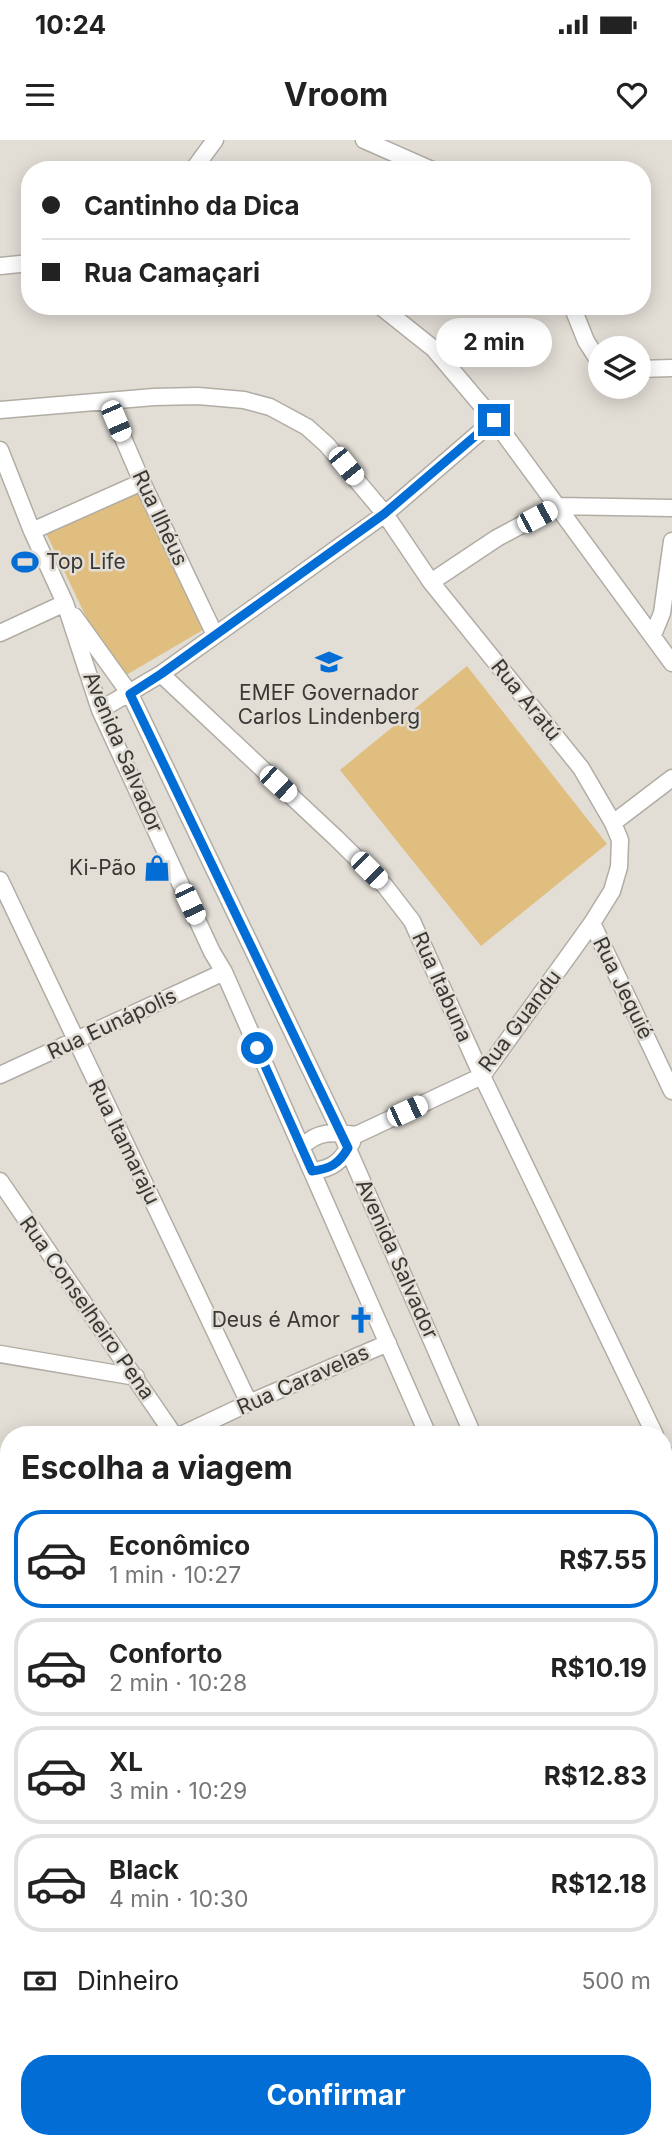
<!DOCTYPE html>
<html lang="pt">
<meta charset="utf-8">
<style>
:root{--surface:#fff;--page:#f2f2f2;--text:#222;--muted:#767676;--line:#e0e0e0;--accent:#016dd5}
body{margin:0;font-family:Inter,sans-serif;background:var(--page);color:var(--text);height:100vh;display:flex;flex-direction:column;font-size:26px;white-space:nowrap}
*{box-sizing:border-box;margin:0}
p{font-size:23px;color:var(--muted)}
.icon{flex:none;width:38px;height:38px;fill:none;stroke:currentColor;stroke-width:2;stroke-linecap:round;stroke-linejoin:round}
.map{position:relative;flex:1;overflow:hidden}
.details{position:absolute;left:0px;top:1286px;width:672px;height:723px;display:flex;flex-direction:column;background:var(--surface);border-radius:28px 28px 0 0;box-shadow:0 4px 18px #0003}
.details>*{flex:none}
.banner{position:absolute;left:21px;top:21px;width:630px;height:154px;border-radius:28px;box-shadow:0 4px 18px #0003;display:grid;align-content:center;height:154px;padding:0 21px;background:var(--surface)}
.buttons{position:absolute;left:588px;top:196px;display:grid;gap:14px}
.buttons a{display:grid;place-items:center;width:63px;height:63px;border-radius:50%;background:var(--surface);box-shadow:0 4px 18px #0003;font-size:35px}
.end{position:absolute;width:32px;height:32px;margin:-16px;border:9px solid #016dd5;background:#fff;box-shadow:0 0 0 4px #fff}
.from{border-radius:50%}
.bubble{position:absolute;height:49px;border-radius:24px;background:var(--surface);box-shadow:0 4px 18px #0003;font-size:23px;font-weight:700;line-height:49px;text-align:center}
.car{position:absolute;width:21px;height:42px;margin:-21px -10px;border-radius:9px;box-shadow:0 0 5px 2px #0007;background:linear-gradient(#fff 24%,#345 0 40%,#fff 0 76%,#345 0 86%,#fff 0)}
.banner b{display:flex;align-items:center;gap:24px;height:66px;font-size:26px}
.banner b+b{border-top:2px solid var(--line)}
.banner i{width:18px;height:18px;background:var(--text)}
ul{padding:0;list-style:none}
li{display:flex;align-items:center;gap:21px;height:98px;margin:0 14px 10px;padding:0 7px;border:4px solid var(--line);border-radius:28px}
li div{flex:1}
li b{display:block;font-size:26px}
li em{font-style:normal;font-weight:700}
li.current{border-color:var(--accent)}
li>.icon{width:63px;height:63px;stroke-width:1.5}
h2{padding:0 21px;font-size:32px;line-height:84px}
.pay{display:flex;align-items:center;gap:18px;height:77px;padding:0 21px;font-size:26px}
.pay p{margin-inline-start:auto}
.action{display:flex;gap:14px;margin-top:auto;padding:14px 21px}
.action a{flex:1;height:80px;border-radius:28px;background:var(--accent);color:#fff;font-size:28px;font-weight:700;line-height:80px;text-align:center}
.status{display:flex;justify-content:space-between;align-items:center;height:49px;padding:0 35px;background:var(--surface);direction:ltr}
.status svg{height:19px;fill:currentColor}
header{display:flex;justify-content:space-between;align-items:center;height:91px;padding:0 21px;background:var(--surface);font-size:32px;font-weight:700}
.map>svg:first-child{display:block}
</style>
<div class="status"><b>10:24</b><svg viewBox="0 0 49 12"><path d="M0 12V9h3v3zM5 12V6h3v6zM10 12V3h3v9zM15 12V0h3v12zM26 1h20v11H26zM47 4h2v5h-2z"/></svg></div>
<header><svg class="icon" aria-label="menu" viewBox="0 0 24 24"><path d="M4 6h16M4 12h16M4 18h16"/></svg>Vroom<svg class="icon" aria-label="heart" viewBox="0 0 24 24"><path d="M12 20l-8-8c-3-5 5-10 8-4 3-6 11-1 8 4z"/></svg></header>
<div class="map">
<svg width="672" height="2008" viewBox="0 0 672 2008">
<rect width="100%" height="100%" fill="#e2ded6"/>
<!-- green -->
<path fill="#e0be80" d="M141 349 208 487 121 538 109 525 46 393Z
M467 526 607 704 481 806 340 630Z"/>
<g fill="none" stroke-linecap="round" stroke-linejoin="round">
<!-- stream -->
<path stroke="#836b3d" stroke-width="4.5" d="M663 1910 672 1904
M663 1920 672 1928
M522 2008 533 2000"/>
<defs>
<path id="minor" d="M364 0 432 30
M193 30 215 0
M0 126 30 123
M380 166 434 209 494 280 672 523
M572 166 586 201 600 223
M639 229 672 228
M107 261 142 342 215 495
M0 270 154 257 198 256 244 260 270 267 307 287 327 305 385 374 431 442 581 628 613 683 620 700 619 727 612 751 592 783 482 936 356 995C334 992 317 990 301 1008
M0 310 32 391 65 463 100 570 212 812 224 832 428 1295
M32 391 142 342
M431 442 497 398 557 366 672 368
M74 476 130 554 341 993 473 1295
M0 493 65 463
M653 495 662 473 672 401
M161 534 385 374 494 280
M100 570 161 534 336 698 385 746 412 781 482 936 655 1295
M613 683 672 638
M0 740 249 1263
M592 783 672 951
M0 935 224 832
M312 1031C334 1029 342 1020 352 1002
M0 1041 174 1295
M0 1214 136 1237
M181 1295 249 1263 388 1203
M663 1311 672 1330
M0 1358 9 1359
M663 1392 672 1385
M0 1503 9 1504
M0 1639 9 1644
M0 1740 9 1732
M0 1805 9 1816
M25 2008 34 2000"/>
<path id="primary" d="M663 1493 672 1482
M663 1533 672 1523
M102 2008 111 2000
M149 2008 158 2000"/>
</defs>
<!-- minor casing -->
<use href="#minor" stroke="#b1ada5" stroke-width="19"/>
<!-- primary casing -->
<use href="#primary" stroke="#b1ada5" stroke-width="30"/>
<!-- minor -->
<use href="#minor" stroke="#fff" stroke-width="16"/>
<!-- primary -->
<use href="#primary" stroke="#fff" stroke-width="26"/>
</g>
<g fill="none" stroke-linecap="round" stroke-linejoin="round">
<!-- route -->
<path stroke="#016dd5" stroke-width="9" d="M257 908 312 1031C330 1029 339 1024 348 1008L130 554 161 534 384 374 494 280"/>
</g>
<!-- icons -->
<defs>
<symbol id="stadium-bare" viewBox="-9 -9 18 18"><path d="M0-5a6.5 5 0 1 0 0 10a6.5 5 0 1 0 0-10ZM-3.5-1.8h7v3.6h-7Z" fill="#016dd5" stroke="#e2ded6" stroke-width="2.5" paint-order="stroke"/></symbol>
<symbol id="school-bare" viewBox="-9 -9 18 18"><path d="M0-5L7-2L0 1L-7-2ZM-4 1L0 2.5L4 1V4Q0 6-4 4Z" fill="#016dd5" stroke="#e2ded6" stroke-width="2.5" paint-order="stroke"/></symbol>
<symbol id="shop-bare" viewBox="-9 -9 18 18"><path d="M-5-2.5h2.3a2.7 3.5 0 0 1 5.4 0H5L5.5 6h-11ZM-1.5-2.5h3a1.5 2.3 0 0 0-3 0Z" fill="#016dd5" stroke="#e2ded6" stroke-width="2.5" paint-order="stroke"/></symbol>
<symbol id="church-bare" viewBox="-9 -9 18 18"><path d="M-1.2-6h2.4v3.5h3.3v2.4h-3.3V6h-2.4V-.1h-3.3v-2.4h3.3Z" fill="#016dd5" stroke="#e2ded6" stroke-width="2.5" paint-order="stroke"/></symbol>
</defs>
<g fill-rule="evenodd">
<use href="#stadium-bare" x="6" y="403" width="38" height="38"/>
<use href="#school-bare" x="310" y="503" width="38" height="38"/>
<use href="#shop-bare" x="138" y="709" width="38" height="38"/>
<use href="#church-bare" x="342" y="1161" width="38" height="38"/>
</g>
<g text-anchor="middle" stroke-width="5" stroke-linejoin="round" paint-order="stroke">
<!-- street labels -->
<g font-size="21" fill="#393835" stroke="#e2ded6">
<text transform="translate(160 378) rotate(65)" y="7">Rua Ilhéus</text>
<text transform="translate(526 560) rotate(51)" y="7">Rua Aratú</text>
<text transform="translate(123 612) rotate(67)" y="7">Avenida Salvador</text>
<text transform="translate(442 847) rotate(66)" y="7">Rua Itabuna</text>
<text transform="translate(623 848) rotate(64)" y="7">Rua Jequié</text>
<text transform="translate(520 881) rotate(-53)" y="7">Rua Guandu</text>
<text transform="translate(112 884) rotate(-25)" y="7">Rua Eunápolis</text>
<text transform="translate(124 1002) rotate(64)" y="7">Rua Itamaraju</text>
<text transform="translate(397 1119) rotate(66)" y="7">Avenida Salvador</text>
<text transform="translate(87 1168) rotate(55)" y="7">Rua Conselheiro Pena</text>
<text transform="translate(303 1240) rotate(-24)" y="7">Rua Caravelas</text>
</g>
<!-- poi labels -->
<g font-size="21" fill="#393835" stroke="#e2ded6" text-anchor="end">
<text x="46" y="429" text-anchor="start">Top Life</text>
<text x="329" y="560" text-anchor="middle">EMEF Governador<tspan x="329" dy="24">Carlos Lindenberg</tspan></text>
<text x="136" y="735">Ki-Pão</text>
<text x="340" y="1187">Deus é Amor</text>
</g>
</g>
</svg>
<div class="buttons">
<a><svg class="icon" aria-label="layers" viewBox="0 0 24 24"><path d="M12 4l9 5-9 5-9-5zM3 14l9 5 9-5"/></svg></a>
</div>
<i class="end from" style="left:257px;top:908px"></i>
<i class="end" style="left:494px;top:280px"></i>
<div class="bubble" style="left:436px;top:178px;width:116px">2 min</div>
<i class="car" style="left:116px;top:281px;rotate:157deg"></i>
<i class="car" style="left:346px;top:326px;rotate:141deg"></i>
<i class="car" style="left:537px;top:377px;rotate:62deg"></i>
<i class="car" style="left:278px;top:644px;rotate:133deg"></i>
<i class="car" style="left:369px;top:730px;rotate:135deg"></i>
<i class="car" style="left:190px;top:764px;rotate:155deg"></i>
<i class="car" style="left:407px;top:971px;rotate:65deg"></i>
<div class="banner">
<b><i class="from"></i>Cantinho da Dica</b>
<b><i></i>Rua Camaçari</b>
</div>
<section class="details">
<h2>Escolha a viagem</h2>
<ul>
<li class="current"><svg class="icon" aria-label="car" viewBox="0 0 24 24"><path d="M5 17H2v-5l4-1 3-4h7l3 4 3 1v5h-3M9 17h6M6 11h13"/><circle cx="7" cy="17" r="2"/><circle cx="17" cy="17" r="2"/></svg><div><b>Econômico</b><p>1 min · 10:27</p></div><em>R$7.55</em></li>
<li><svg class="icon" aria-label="car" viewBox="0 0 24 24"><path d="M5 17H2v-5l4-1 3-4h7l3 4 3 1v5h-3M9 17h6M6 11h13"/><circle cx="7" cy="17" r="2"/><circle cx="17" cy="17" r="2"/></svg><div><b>Conforto</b><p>2 min · 10:28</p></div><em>R$10.19</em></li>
<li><svg class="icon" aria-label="car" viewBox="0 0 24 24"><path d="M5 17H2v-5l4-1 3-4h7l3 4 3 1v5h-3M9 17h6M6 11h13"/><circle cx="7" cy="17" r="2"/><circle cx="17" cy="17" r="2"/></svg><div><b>XL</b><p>3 min · 10:29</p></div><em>R$12.83</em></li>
<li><svg class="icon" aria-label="car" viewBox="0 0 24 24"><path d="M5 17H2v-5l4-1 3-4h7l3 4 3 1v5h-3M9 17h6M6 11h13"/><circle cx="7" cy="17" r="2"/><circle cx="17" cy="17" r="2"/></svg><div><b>Black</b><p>4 min · 10:30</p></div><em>R$12.18</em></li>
</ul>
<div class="pay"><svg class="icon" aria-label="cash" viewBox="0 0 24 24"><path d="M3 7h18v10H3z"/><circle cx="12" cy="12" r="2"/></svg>Dinheiro<p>500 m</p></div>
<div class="action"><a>Confirmar</a></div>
</section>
</div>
